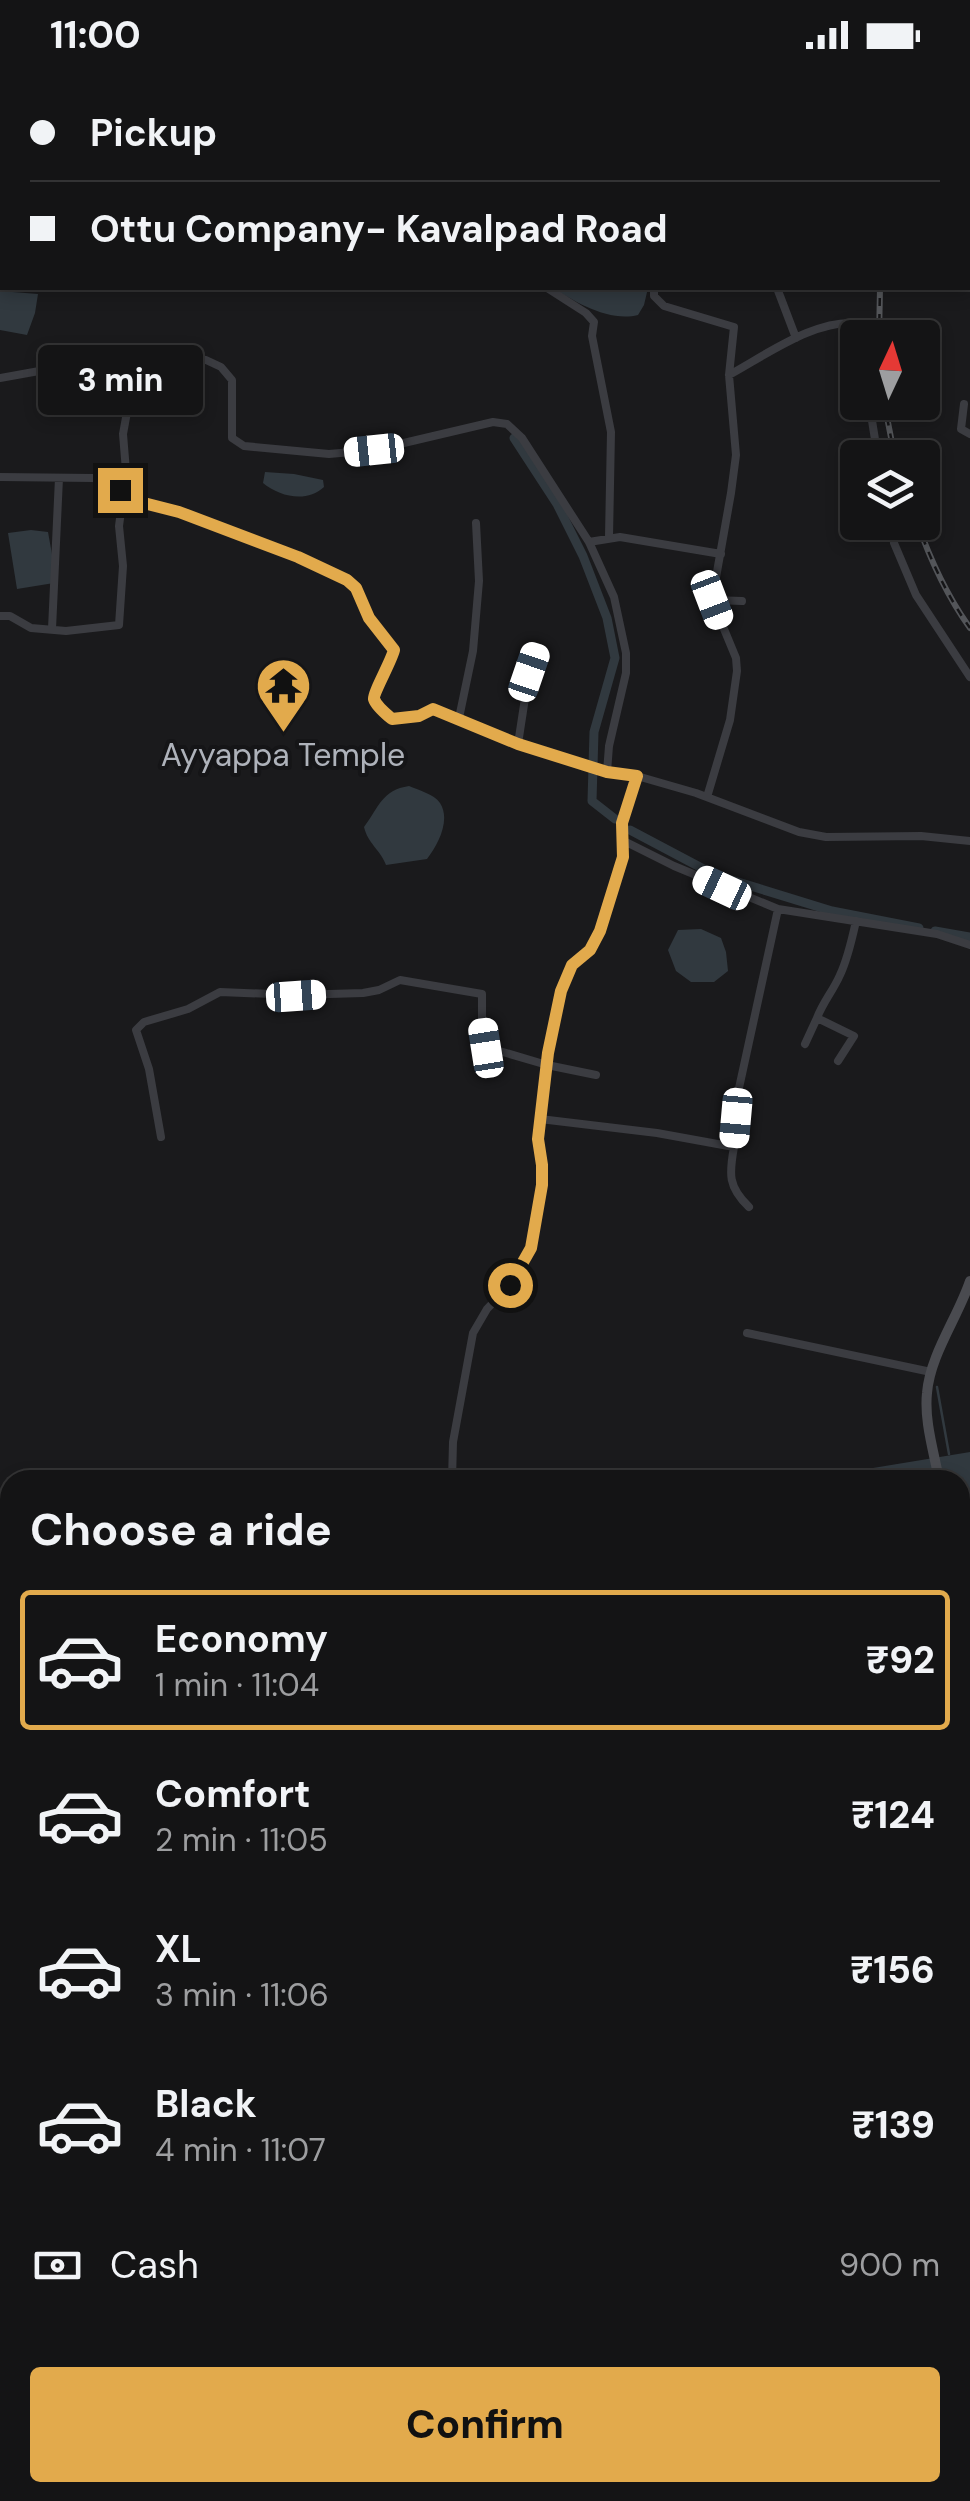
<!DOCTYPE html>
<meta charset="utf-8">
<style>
:root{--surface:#141415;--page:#212122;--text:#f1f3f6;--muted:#9d9ea0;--line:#333334;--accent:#e2aa4c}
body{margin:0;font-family:"DM Sans",sans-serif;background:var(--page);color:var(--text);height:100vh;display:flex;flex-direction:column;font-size:38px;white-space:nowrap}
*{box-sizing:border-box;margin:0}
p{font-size:32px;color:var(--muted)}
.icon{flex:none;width:55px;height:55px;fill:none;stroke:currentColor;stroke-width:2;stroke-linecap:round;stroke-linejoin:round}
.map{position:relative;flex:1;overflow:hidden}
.panel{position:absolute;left:0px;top:1400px;width:970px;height:1032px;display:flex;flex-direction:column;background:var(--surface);border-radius:30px 30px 0 0;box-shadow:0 5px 15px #0003,0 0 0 2px var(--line)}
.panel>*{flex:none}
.guide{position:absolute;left:0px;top:0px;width:970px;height:220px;box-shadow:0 5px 15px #0003,0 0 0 2px var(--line);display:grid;align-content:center;height:220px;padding:0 30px;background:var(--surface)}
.needle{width:65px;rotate:4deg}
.fabs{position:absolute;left:840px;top:250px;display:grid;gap:20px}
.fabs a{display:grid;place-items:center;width:100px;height:100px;border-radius:10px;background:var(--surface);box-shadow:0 5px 15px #0003,0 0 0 2px var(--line);font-size:50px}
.end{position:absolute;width:45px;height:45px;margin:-22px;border:12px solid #e2aa4c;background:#111;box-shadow:0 0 0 5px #111}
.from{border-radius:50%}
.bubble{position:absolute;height:70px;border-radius:10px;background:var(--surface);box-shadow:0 5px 15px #0003,0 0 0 2px var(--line);font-size:32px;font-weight:800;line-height:70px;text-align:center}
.car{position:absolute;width:30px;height:60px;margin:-30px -15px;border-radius:12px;box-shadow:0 0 8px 2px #0007;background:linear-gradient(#fff 24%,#345 0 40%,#fff 0 76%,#345 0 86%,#fff 0)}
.guide b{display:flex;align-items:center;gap:35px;height:95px;font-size:38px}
.guide b+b{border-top:2px solid var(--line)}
.guide i{width:25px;height:25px;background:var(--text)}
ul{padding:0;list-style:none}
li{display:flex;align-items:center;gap:30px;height:140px;margin:0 20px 15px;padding:0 10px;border:5px solid transparent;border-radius:10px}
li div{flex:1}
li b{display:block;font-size:38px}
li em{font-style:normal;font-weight:800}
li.on{border-color:var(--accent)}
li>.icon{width:90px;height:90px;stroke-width:1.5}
h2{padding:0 30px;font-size:45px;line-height:120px}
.pay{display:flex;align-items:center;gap:25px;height:110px;padding:0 30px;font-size:38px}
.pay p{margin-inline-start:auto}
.cta{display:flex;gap:20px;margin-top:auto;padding:20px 30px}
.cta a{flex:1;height:115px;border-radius:10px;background:var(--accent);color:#111;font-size:40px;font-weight:800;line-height:115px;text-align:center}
.status{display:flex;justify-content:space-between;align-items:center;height:70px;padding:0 50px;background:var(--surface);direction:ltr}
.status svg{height:28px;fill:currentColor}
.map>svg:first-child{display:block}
</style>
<div class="status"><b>11:00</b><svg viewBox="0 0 49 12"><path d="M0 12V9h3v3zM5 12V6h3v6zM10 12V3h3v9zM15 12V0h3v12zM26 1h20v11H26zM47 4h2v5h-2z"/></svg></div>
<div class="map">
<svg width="970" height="2431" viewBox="0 0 970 2431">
<rect width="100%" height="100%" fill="#1a1a1c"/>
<!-- green -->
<path fill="#242c25" d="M970 1773V2339L960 2328V1797Z"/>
<!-- water -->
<path fill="#31393f" d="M553 218H648L644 235 638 245C609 252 577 233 553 218Z
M0 221 38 224 35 243 27 265 0 260Z
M265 402 294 404 323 410 324 417C307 433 280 427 263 413Z
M31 460 48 462 53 490 54 513 17 519 8 463Z
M409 716C418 720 434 724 440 733 451 750 438 775 427 789L386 795C380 779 368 774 364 757 379 737 382 720 409 716Z
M701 859 721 868 726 882 728 901 714 912H691L676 901 668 880 678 860Z
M970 1382V1559L960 1564V1410H839L873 1398Z
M10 1508V1645L0 1648V1512Z"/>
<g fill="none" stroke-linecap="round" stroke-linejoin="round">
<!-- stream -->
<path stroke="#31393f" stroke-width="2.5" d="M713 0 714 2
M914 0 919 2
M968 119H970
M937 1317 949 1384
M960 2103 970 2102"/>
<!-- canal -->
<path stroke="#31393f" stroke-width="9" d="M514 368 557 434 583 486 607 548 615 588 594 662 592 731 615 749
M630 760 715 805 832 841 919 858
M935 861 970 867"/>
<!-- minor -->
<path stroke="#3b3c41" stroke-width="8" d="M107 0 112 2
M141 2V0
M446 2V0
M568 2V0
M871 2 873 0
M547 218 586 243 594 252 592 266 611 362 609 467
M654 218V226L664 236 734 257 729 305 736 385 731 423 712 530 736 588 737 601 730 650 707 727
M777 218 796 268
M729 305C766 285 819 246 862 254L863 268
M0 308 78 294 187 288 206 290 221 297 232 310V368L244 376 329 384 374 380 493 352 507 354 522 368 589 472 614 527 626 583V603L609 676 607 702
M869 332 878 388
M964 334 961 359 970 364
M0 407 93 408 110 412 132 430 174 440 325 499 347 510 356 518 369 548 393 580C391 592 372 622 374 629 376 636 386 644 392 649L419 646 433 639 444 642 518 674 607 702 637 706 696 723 799 762 826 767 921 766 970 771
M892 452 894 473 916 525 970 607
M589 472 620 467 721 484
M712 530 742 531
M0 546H10L31 558 66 561 119 555 123 496 119 456 121 441 132 430 126 401 123 364 127 342 122 293
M52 559 59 408
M459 648 473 581 479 511 476 453
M518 674 529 602 537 580
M624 771 622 753 637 706
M805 974 817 948
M838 991 854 966 817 948C823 932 833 921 840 905 848 888 852 869 856 851
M540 1049 657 1063 734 1077C729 1104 728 1117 749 1137
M161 1067 149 999 136 960 144 952 188 939 220 922 296 925 363 923 379 920 400 910 482 924V957L486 977 547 995 596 1005
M734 1077 739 1018 778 839
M747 1263 931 1302
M452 1410 453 1372 473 1263 487 1239 510 1215 531 1177 542 1115 538 1069 541 1038 548 983 561 921 572 895 589 880 599 861 606 836 617 810 623 787 624 771 674 796 778 839 937 864 970 875
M0 1480 10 1475
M0 1730 10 1727
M960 1817 970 1819
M0 2287 10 2282
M371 2422V2431
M534 2422 555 2431
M692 2422 719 2431
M868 2422 879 2425 878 2431
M954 2422 957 2431
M403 2431 404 2422
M448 2431 452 2422
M477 2431V2422"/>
<!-- secondary -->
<path stroke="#4a4b50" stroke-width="10" d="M939 1410C934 1382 924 1351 927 1323 930 1285 958 1247 970 1211
M960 1560 969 1631 960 1694
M777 2431V2422"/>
<defs>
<path id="rail" d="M945 2 946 0
M879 268 880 218
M884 332 895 388
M917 452C930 489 947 526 970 558"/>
</defs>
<!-- rail casing -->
<use href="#rail" stroke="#535559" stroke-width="6"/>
<!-- rail -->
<use href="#rail" stroke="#151517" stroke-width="2.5" stroke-dasharray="8" stroke-linecap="butt"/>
</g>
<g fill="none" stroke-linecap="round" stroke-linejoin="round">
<!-- route -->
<path stroke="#e2aa4c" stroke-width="12" d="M120 420 132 430 179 442 298 487 347 510 356 518 369 548 394 580C391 592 373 623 374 629 376 636 386 644 392 649L419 646 433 639 518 674 607 702 637 706 622 753 623 787 600 861 590 880 572 895 561 921 548 983 538 1069 542 1095V1115L531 1178 510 1215"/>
</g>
<!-- icons -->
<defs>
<symbol id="temple-pin" viewBox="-11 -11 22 30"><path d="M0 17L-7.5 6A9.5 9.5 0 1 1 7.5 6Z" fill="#e2aa4c" stroke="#151517"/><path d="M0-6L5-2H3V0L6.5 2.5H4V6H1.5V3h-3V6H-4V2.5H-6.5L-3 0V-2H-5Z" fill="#111"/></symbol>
</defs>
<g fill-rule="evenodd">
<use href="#temple-pin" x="252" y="584" width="63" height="86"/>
</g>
<g text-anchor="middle" stroke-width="8" stroke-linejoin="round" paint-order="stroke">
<!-- poi labels -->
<g font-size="32" fill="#aeb2ba" stroke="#151517">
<text x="283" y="696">Ayyappa Temple</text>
</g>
</g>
</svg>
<div class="fabs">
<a><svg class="needle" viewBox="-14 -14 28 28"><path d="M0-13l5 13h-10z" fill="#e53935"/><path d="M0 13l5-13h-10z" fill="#9d9ea0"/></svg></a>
<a><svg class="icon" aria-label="layers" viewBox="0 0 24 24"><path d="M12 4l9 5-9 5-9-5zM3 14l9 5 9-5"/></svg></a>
</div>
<i class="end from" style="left:510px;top:1215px"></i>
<i class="end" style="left:120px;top:420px"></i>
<div class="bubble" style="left:38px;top:275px;width:165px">3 min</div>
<i class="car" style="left:374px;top:380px;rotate:264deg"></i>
<i class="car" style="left:712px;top:530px;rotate:159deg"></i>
<i class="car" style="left:529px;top:602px;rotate:19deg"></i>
<i class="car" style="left:722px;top:818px;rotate:295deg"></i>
<i class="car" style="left:296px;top:926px;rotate:86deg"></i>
<i class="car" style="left:486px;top:978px;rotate:351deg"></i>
<i class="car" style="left:736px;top:1048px;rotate:185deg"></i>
<div class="guide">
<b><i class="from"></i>Pickup</b>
<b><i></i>Ottu Company- Kavalpad Road</b>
</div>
<section class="panel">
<h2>Choose a ride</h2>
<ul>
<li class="on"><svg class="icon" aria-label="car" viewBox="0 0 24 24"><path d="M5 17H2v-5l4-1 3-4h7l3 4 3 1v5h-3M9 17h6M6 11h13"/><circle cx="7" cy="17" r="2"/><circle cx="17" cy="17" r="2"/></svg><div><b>Economy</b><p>1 min · 11:04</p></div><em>₹92</em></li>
<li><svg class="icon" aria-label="car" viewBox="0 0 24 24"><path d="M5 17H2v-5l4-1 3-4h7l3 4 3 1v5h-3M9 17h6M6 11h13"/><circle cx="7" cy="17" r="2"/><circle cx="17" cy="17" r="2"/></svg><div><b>Comfort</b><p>2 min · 11:05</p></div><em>₹124</em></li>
<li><svg class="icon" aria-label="car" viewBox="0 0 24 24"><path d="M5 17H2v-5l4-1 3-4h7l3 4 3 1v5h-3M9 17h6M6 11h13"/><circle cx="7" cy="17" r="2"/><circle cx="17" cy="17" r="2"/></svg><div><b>XL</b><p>3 min · 11:06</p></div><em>₹156</em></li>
<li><svg class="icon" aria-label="car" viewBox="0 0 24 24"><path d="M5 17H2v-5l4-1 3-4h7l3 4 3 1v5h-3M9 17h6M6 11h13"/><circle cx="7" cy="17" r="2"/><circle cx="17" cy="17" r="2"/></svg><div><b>Black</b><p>4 min · 11:07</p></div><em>₹139</em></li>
</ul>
<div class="pay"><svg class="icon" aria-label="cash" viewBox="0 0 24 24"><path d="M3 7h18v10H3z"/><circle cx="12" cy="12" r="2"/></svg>Cash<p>900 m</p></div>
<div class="cta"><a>Confirm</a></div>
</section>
</div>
